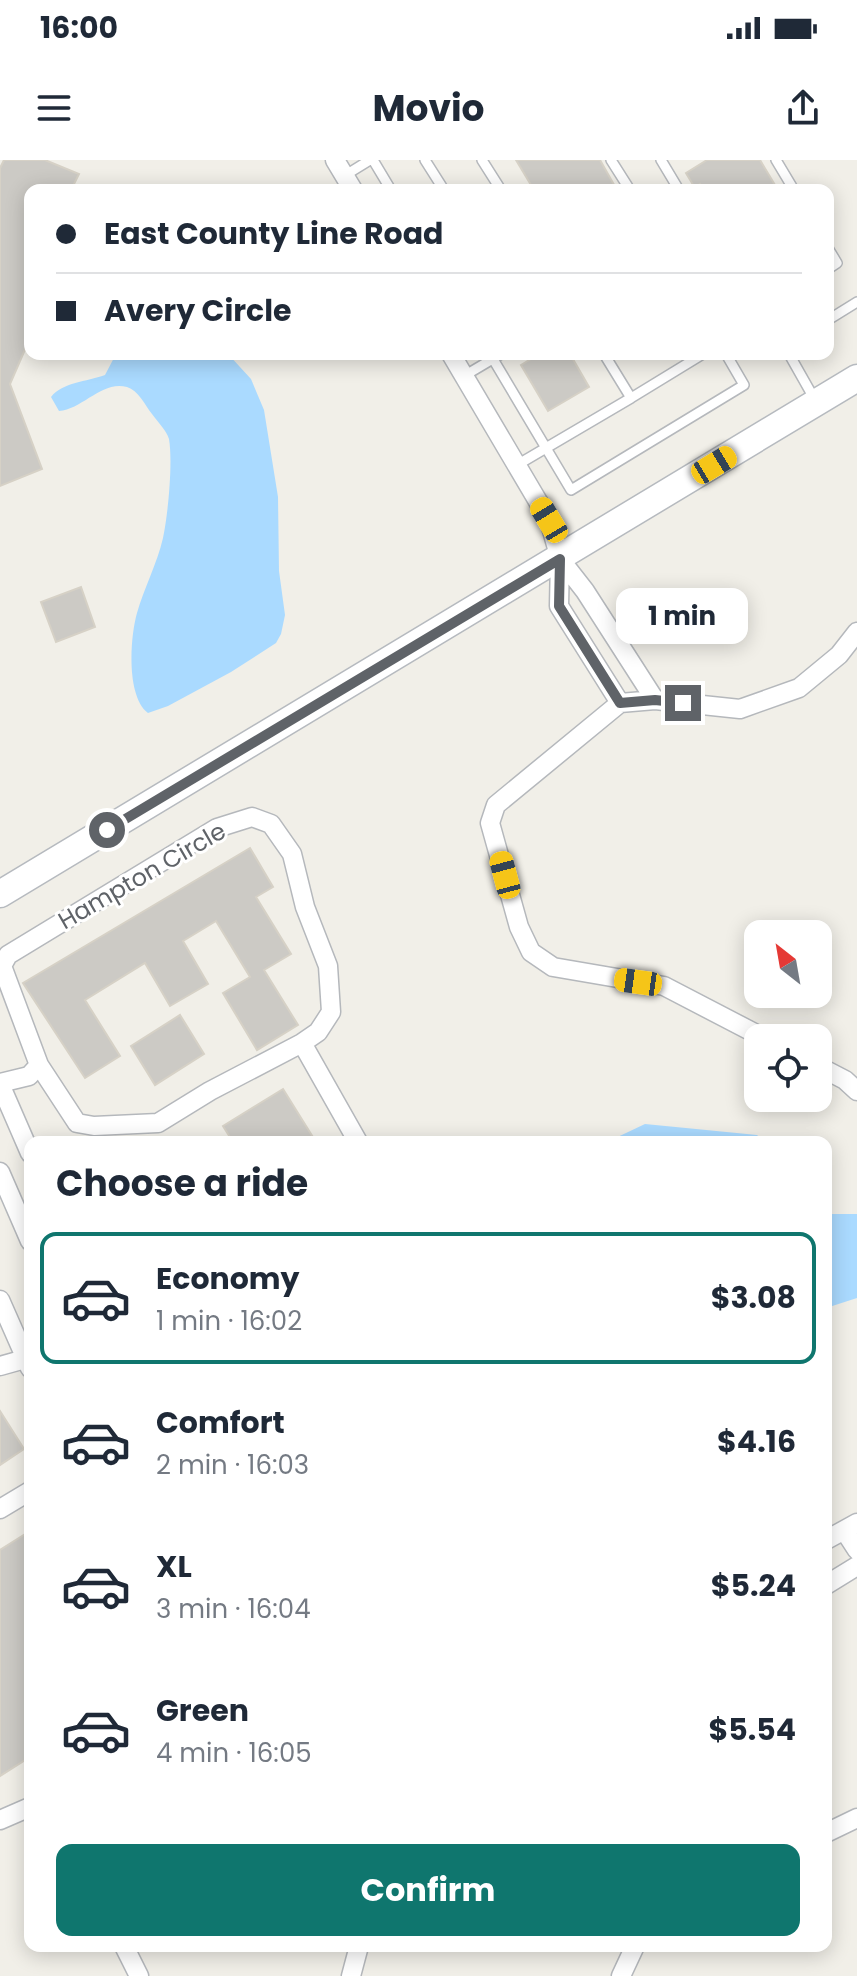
<!DOCTYPE html>
<meta charset="utf-8">
<style>
:root{--surface:#fff;--page:#f6f6f7;--text:#1f2937;--muted:#747a83;--line:#e0e1e3;--accent:#0f766e}
body{margin:0;font-family:Poppins,sans-serif;background:var(--page);color:var(--text);height:100vh;display:flex;flex-direction:column;font-size:30px;white-space:nowrap}
*{box-sizing:border-box;margin:0}
p{font-size:26px;color:var(--muted)}
.icon{flex:none;width:44px;height:44px;fill:none;stroke:currentColor;stroke-width:2;stroke-linecap:round;stroke-linejoin:round}
.map{position:relative;flex:1;overflow:hidden}
.details{position:absolute;left:24px;top:976px;width:808px;height:816px;display:flex;flex-direction:column;background:var(--surface);border-radius:16px;box-shadow:0 4px 20px #0003}
.details>*{flex:none}
.hud{position:absolute;left:24px;top:24px;width:810px;height:176px;border-radius:16px;box-shadow:0 4px 20px #0003;display:grid;align-content:center;height:176px;padding:0 32px;background:var(--surface)}
.needle{width:52px;rotate:329deg}
.buttons{position:absolute;left:744px;top:760px;display:grid;gap:16px}
.buttons a{display:grid;place-items:center;width:88px;height:88px;border-radius:16px;background:var(--surface);box-shadow:0 4px 20px #0003;font-size:40px}
.end{position:absolute;width:36px;height:36px;margin:-18px;border:10px solid #5f6368;background:#fff;box-shadow:0 0 0 4px #fff}
.from{border-radius:50%}
.bubble{position:absolute;height:56px;border-radius:16px;background:var(--surface);box-shadow:0 4px 20px #0003;font-size:26px;font-weight:700;line-height:56px;text-align:center}
.car{position:absolute;width:24px;height:48px;margin:-24px -12px;border-radius:10px;box-shadow:0 0 6px 2px #0007;background:linear-gradient(#f5c518 24%,#345 0 40%,#f5c518 0 76%,#345 0 86%,#f5c518 0)}
.hud b{display:flex;align-items:center;gap:28px;height:76px;font-size:30px}
.hud b+b{border-top:2px solid var(--line)}
.hud i{width:20px;height:20px;background:var(--text)}
ul{padding:0;list-style:none}
li{display:flex;align-items:center;gap:24px;height:132px;margin:0 16px 12px;padding:0 16px;border:4px solid transparent;border-radius:16px}
li div{flex:1}
li b{display:block;font-size:30px}
li em{font-style:normal;font-weight:700}
li.current{border-color:var(--accent)}
li>.icon{width:72px;height:72px;stroke-width:1.5}
h2{padding:0 32px;font-size:36px;line-height:96px}
.cta{display:flex;gap:16px;margin-top:auto;padding:16px 32px}
.cta a{flex:1;height:92px;border-radius:16px;background:var(--accent);color:#fff;font-size:32px;font-weight:700;line-height:92px;text-align:center}
.status{display:flex;justify-content:space-between;align-items:center;height:56px;padding:0 40px;background:var(--surface);direction:ltr}
.status svg{height:22px;fill:currentColor}
header{display:flex;justify-content:space-between;align-items:center;height:104px;padding:0 32px;background:var(--surface);font-size:36px;font-weight:700}
.map>svg:first-child{display:block}
</style>
<div class="status"><b>16:00</b><svg viewBox="0 0 49 12"><path d="M0 12V9h3v3zM5 12V6h3v6zM10 12V3h3v9zM15 12V0h3v12zM26 1h20v11H26zM47 4h2v5h-2z"/></svg></div>
<header><svg class="icon" aria-label="menu" viewBox="0 0 24 24"><path d="M4 6h16M4 12h16M4 18h16"/></svg>Movio<svg class="icon" aria-label="share" viewBox="0 0 24 24"><path d="M12 15V3M7 8l5-5 5 5M5 13v7h14v-7"/></svg></header>
<div class="map">
<svg width="857" height="1816" viewBox="0 0 857 1816">
<rect width="100%" height="100%" fill="#f1efe8"/>
<!-- water -->
<path fill="#aadaff" d="M116 194H228L251 219 264 250 278 337 279 411 285 455 281 474 276 483 231 512 168 546 148 553C126 536 130 478 137 453 144 428 157 404 163 378 168 355 173 302 169 279 167 271 157 261 152 254 145 245 138 230 127 227 102 220 83 249 59 251L51 237C63 222 86 222 105 215Z
M645 964 757 975 765 982H607Z
M826 1054H857V1138L826 1148Z"/>
<!-- building -->
<path fill="#cccac5" stroke="#d6d1c6" stroke-width="2" d="M4 0H45L79 14 71 30H30V178L10 224 42 309 0 326V8Z
M516 0H600L617 30H534Z
M707 0H760L778 30H704L700 24 695 28 686 13Z
M539 194H570L589 227 548 251 521 205Z
M81 427 95 467 56 482 41 442Z
M250 688 273 727 256 737 291 794 264 810 298 865 257 890 223 833 250 817 216 761 183 781 208 824 170 846 145 803 85 840 120 896 85 918 23 823Z
M180 855 204 894 155 925 131 886Z
M283 929 316 982H233L223 966Z
M0 1251 24 1289 0 1305Z
M30 1371V1597L0 1616V1390Z"/>
<g fill="none" stroke-linecap="round" stroke-linejoin="round">
<defs>
<path id="lane" d="M373 0 391 30
M425 0 444 30
M482 0 501 30
M611 0 630 30
M661 0 679 30
M776 0 794 30
M344 16 370 0
M828 88 837 103 828 109
M828 160 857 142
M490 194 571 330 744 225 726 194
M789 194 815 240
M464 216 501 194
M631 238 703 194
M517 305 631 238 604 194"/>
<path id="street" d="M335 0 353 30
M451 194 549 360 560 399
M620 543 559 446 560 399 585 431 655 540
M252 657 271 664 292 694 305 747 328 806 331 852 318 872 302 883 210 931 158 963 94 966 77 963 39 905 2 806 8 795 217 668Z
M764 878 664 826 553 807 531 792 519 767 490 663 496 645 620 543 655 540 740 549 799 528 839 495 857 472
M302 883 358 982
M818 906 845 920 857 931
M0 923 29 916 39 905
M0 924 30 993
M0 1012 30 1081
M0 1140 30 1208
M0 1206 25 1199
M0 1349 30 1331
M844 1370 857 1390
M826 1380 857 1363
M826 1425 857 1406
M0 1660 30 1647
M826 1673 857 1658
M124 1786 139 1816
M351 1816 359 1786
M621 1816 635 1786"/>
<path id="secondary" d="M0 734 857 218"/>
</defs>
<!-- lane casing -->
<use href="#lane" stroke="#b5b8bc" stroke-width="12"/>
<!-- street casing -->
<use href="#street" stroke="#b5b8bc" stroke-width="21"/>
<!-- secondary casing -->
<use href="#secondary" stroke="#b6babf" stroke-width="29"/>
<!-- lane -->
<use href="#lane" stroke="#fff" stroke-width="9"/>
<!-- street -->
<use href="#street" stroke="#fff" stroke-width="18"/>
<!-- secondary -->
<use href="#secondary" stroke="#fff" stroke-width="26"/>
</g>
<g fill="none" stroke-linecap="round" stroke-linejoin="round">
<!-- route -->
<path stroke="#5f6368" stroke-width="10" d="M107 670 560 399 559 446 620 543 655 540 683 543"/>
</g>
<g text-anchor="middle" stroke-width="6" stroke-linejoin="round" paint-order="stroke">
<!-- street labels -->
<g font-size="24" fill="#5f6368" stroke="#fff">
<text transform="translate(142 716) rotate(-30)" y="8">Hampton Circle</text>
</g>
</g>
</svg>
<div class="buttons">
<a><svg class="needle" viewBox="-14 -14 28 28"><path d="M0-13l5 13h-10z" fill="#e53935"/><path d="M0 13l5-13h-10z" fill="#747a83"/></svg></a>
<a><svg class="icon" aria-label="locate" viewBox="0 0 24 24"><circle cx="12" cy="12" r="6"/><path d="M12 2v4M12 18v4M2 12h4M18 12h4"/></svg></a>
</div>
<i class="end from" style="left:107px;top:670px"></i>
<i class="end" style="left:683px;top:543px"></i>
<div class="bubble" style="left:616px;top:428px;width:132px">1 min</div>
<i class="car" style="left:714px;top:305px;rotate:59deg"></i>
<i class="car" style="left:549px;top:360px;rotate:329deg"></i>
<i class="car" style="left:505px;top:715px;rotate:345deg"></i>
<i class="car" style="left:638px;top:822px;rotate:278deg"></i>
<div class="hud">
<b><i class="from"></i>East County Line Road</b>
<b><i></i>Avery Circle</b>
</div>
<section class="details">
<h2>Choose a ride</h2>
<ul>
<li class="current"><svg class="icon" aria-label="car" viewBox="0 0 24 24"><path d="M5 17H2v-5l4-1 3-4h7l3 4 3 1v5h-3M9 17h6M6 11h13"/><circle cx="7" cy="17" r="2"/><circle cx="17" cy="17" r="2"/></svg><div><b>Economy</b><p>1 min · 16:02</p></div><em>$3.08</em></li>
<li><svg class="icon" aria-label="car" viewBox="0 0 24 24"><path d="M5 17H2v-5l4-1 3-4h7l3 4 3 1v5h-3M9 17h6M6 11h13"/><circle cx="7" cy="17" r="2"/><circle cx="17" cy="17" r="2"/></svg><div><b>Comfort</b><p>2 min · 16:03</p></div><em>$4.16</em></li>
<li><svg class="icon" aria-label="car" viewBox="0 0 24 24"><path d="M5 17H2v-5l4-1 3-4h7l3 4 3 1v5h-3M9 17h6M6 11h13"/><circle cx="7" cy="17" r="2"/><circle cx="17" cy="17" r="2"/></svg><div><b>XL</b><p>3 min · 16:04</p></div><em>$5.24</em></li>
<li><svg class="icon" aria-label="car" viewBox="0 0 24 24"><path d="M5 17H2v-5l4-1 3-4h7l3 4 3 1v5h-3M9 17h6M6 11h13"/><circle cx="7" cy="17" r="2"/><circle cx="17" cy="17" r="2"/></svg><div><b>Green</b><p>4 min · 16:05</p></div><em>$5.54</em></li>
</ul>
<div class="cta"><a>Confirm</a></div>
</section>
</div>
